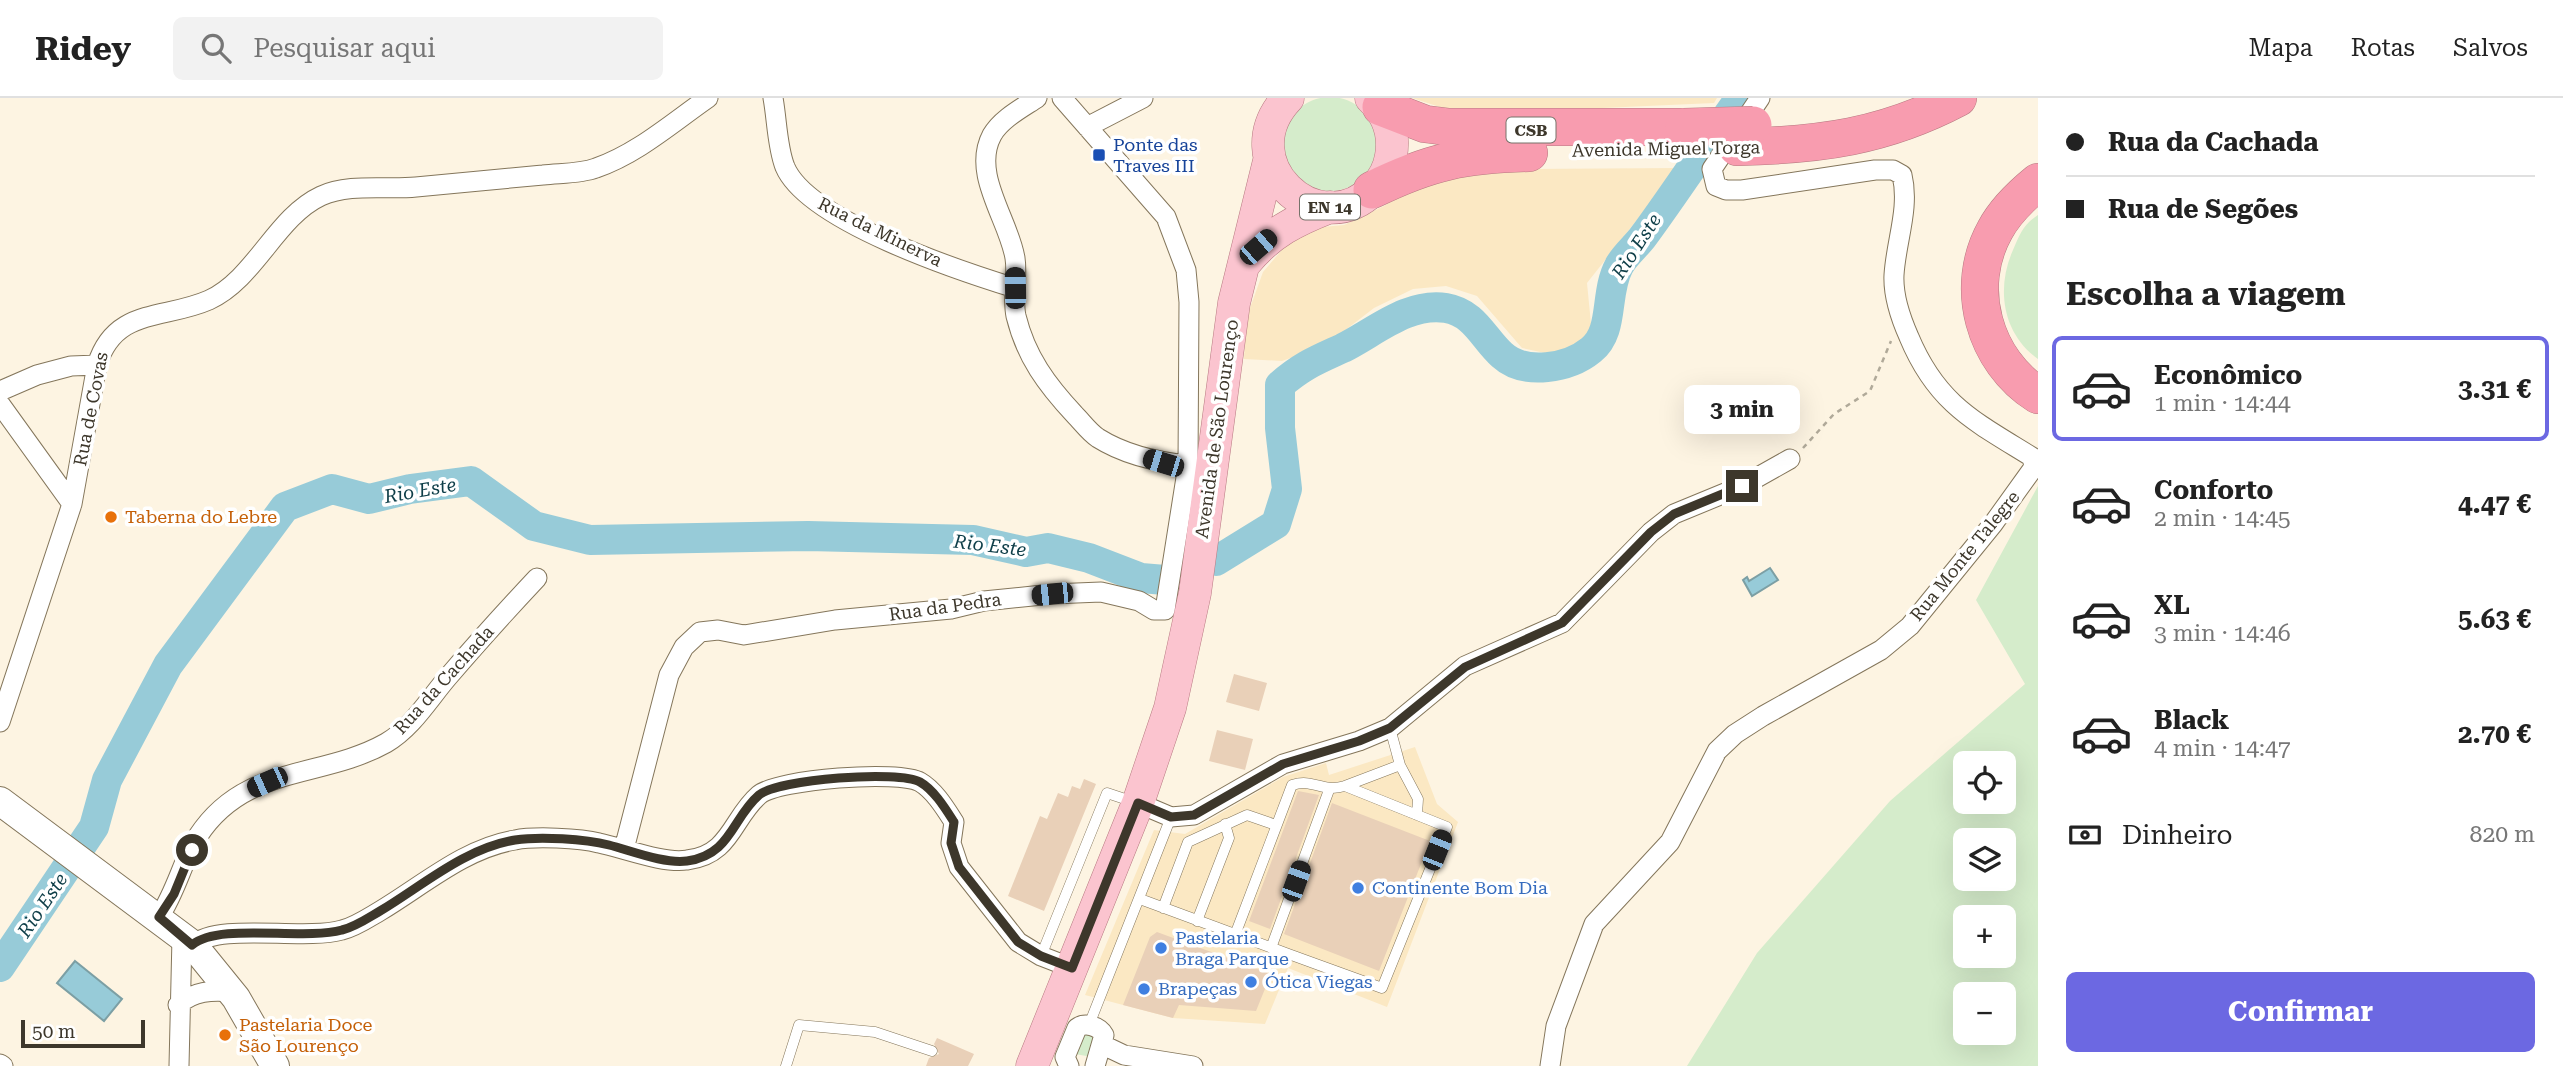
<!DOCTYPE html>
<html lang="pt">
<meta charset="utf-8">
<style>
:root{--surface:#fff;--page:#f2f2f2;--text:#222;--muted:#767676;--line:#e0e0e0;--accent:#6c68e2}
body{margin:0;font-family:"Roboto Serif",serif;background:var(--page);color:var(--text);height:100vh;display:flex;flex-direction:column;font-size:26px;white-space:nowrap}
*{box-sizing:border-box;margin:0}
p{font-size:23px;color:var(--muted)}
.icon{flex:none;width:38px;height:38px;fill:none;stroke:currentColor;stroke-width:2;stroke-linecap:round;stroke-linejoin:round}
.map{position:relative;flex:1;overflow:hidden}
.panel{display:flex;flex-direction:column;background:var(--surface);width:525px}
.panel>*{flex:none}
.top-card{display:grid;align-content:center;height:154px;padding:0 28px;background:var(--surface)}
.tools{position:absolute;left:1953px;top:653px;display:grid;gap:14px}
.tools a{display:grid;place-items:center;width:63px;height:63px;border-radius:10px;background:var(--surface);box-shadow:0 7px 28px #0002;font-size:35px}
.scale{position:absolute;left:21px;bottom:18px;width:124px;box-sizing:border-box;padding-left:7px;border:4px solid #3d372b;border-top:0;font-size:19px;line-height:24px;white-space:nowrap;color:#3d372b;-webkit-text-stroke:5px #fff;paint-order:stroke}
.end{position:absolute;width:32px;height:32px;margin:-16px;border:9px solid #3d372b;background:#fff;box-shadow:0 0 0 4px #fff}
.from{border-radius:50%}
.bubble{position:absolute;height:49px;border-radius:10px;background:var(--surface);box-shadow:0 7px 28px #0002;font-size:23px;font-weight:700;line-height:49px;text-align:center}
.car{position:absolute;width:21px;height:42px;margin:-21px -10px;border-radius:9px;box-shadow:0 0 5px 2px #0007;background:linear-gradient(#222 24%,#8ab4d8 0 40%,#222 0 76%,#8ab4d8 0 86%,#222 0)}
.top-card b{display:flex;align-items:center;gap:24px;height:66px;font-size:26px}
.top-card b+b{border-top:2px solid var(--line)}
.top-card i{width:18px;height:18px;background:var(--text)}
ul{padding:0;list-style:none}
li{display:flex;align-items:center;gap:21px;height:105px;margin:0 14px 10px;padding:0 14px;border:4px solid transparent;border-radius:10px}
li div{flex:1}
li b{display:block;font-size:26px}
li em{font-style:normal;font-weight:700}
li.on{border-color:var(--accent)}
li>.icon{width:63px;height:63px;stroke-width:1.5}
h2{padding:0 28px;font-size:32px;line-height:84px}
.pay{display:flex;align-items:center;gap:18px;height:77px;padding:0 28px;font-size:26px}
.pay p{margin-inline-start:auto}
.button{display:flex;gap:14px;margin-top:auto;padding:14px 28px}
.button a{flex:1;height:80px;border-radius:10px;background:var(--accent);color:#fff;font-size:28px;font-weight:700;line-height:80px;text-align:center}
header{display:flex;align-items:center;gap:42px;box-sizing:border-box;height:98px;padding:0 35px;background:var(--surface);border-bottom:2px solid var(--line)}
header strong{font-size:33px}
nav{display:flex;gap:38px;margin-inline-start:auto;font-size:24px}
.search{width:490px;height:63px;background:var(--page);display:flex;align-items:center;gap:18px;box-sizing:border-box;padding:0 24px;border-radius:10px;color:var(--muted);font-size:26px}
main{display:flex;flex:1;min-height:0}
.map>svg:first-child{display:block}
</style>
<header>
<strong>Ridey</strong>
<div class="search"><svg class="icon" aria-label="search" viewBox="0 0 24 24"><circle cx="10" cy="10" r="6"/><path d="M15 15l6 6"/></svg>Pesquisar aqui</div>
<nav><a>Mapa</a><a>Rotas</a><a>Salvos</a></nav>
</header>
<main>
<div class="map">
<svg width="2038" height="968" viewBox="0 0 2038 968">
<rect width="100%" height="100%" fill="#fdf4e2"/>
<!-- built -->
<path fill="#fbe8c3" d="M1412 0H1717L1714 5 1514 14 1446 11Z
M1678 70 1587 185 1592 236 1574 250 1545 255 1522 250 1477 198 1446 188 1413 191 1374 210 1326 247 1282 263 1244 261 1246 221 1263 174 1287 146 1311 130 1344 127 1384 108 1413 88 1459 75 1523 71Z
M1415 649 1437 706 1458 724 1387 909 1288 870 1265 926 1173 920 1085 897 1154 732 1185 736 1283 679 1326 665 1329 677Z"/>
<!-- green -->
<path fill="#d5eccb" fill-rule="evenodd" d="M1283 46a47 47 0 1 1 94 0a47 47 0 1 1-94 0Z
M2038 117V261C2002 235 1996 190 2013 152 2020 136 2023 127 2038 117Z
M2038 388V968H1687L1757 855 1890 703 2025 586 1976 502ZM1965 665H2004V704H1965ZM1965 742H2004V780H1965ZM2004 819V858H1965V819ZM2004 896V934H1965V896Z
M1084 933 1098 937 1092 959 1075 956Z"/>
<!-- water -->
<path fill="#97cbd8" stroke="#7c9fa4" stroke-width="2" d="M1770 470 1778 482 1752 498 1743 482 1747 479 1749 483Z
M75 863 122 901 104 923 57 885Z"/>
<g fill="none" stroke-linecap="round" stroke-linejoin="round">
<!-- river -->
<path stroke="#97cbd8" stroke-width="30" d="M1216 463 1276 426 1287 391 1280 330V287C1303 267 1317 262 1343 250 1375 234 1408 204 1446 210 1475 215 1483 240 1502 257 1525 278 1569 270 1591 252 1615 233 1604 196 1619 168 1624 158 1635 149 1642 140 1676 94 1707 46 1740 0
M0 869 94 729 107 682 168 567 285 409 332 391 369 401 410 391 471 383 534 428 590 442 808 438 973 442 1026 454 1048 450 1089 460 1141 480 1165 482"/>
</g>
<!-- building -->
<path fill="#e9d0b8" d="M1234 576 1267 585 1259 613 1226 604Z
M1217 632 1253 641 1245 672 1209 663Z
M1084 681 1096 686 1044 813 1008 798 1040 718 1047 721 1058 695 1068 699 1072 688 1080 691Z
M1298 693 1319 697 1270 831 1249 823Z
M1332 705 1430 743 1379 873 1284 836Z
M1157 834 1271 876 1256 913 1179 907 1173 920 1123 907 1150 839Z
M937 940 974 956 968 968H926L929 960 939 956 934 946Z"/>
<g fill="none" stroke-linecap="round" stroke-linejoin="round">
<defs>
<path id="lane" d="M1390 630 1400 667 1418 701 1417 717
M1345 688 1400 667
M1140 801C1221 831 1301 861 1382 890L1447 729 1345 688C1321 695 1314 680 1292 687L1235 837
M1163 810 1188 744 1247 717 1276 727
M1197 823 1229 740 1225 726
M1271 850 1329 692
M1041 858 1107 695 1134 704
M1089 927 1171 719
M786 968 799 927 875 934 932 953"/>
<path id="street" d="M773 0C777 21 777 49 785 69 808 123 960 173 1015 190
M1037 0C1022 10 1001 21 992 37 971 76 1009 122 1015 160 1018 179 1012 199 1016 218 1026 259 1047 287 1075 317 1082 324 1089 334 1098 340 1125 357 1157 364 1188 367
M1087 29 1143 0
M0 293 37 277 71 268 97 267
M0 306 72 406
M0 624 72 406 97 267C115 209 164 222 209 202 255 181 276 119 321 98 349 85 386 92 416 89 458 85 501 81 543 77 560 75 580 76 596 70 637 56 672 25 708 0
M1138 705 1171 719 1194 717 1283 666 1359 643 1390 630 1465 568 1562 525 1651 434 1674 416 1742 388 1790 361
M624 751 669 577 684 549 700 534 718 532 744 537 835 522 951 511 984 503 1052 496 1101 494 1139 503 1154 512H1165L1188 367 1189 204 1186 172 1166 119 1062 0
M159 819C177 792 183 761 198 738 245 666 322 681 386 645 412 630 429 601 448 579 477 545 507 512 537 480
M193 847C220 824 302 843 342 832 355 829 368 820 380 813 422 788 465 750 515 742 534 738 580 740 599 745 623 750 664 766 687 762 731 757 732 720 759 697 778 681 899 672 920 684 934 692 945 710 954 724L951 745 959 769 1018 844 1041 858 1072 870
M178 907C193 893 212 892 232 894
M1103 947 1124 957 1193 968
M0 966 3 968
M179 968 182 839
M1069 968 1065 959 1077 930C1085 924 1099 928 1104 937L1095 968
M1550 968 1556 928 1594 826 1670 744 1717 653 1735 636 1763 618 1881 552 1910 528 1993 426 2034 369 2032 359C1974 323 1937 306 1909 239 1901 221 1893 197 1894 177 1896 143 1910 110 1902 77L1893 72H1875L1742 92H1726L1716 88 1712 71 1760 0"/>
<path id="secondary" d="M0 703 193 847 236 900 275 968"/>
<path id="primary" d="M1288 0C1228 63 1317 148 1374 91 1383 82 1389 71 1391 58 1395 35 1388 16 1371 0
M1246 164C1270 135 1296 122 1330 109
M1032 968 1138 705 1170 610 1195 495 1234 205 1269 63"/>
<path id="highway" d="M1381 9 1425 26 1449 29H1684
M1737 49C1820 47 1884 39 1958 0
M2038 84C2022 97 2005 113 1995 132 1963 189 1984 263 2038 297
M1372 92C1431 63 1464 57 1529 55"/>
</defs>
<!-- lane casing -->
<use href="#lane" stroke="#84765b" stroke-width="11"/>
<!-- street casing -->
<use href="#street" stroke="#84765b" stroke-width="21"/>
<!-- secondary casing -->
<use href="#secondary" stroke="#84765b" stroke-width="30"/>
<!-- primary casing -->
<use href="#primary" stroke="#b77981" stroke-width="33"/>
<!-- highway casing -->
<use href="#highway" stroke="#b77981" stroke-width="38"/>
<!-- path -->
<path stroke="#b0a999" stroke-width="2.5" stroke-dasharray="5 5" stroke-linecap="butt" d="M1803 350 1834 316 1870 293 1891 243"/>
<!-- lane -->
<use href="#lane" stroke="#fff" stroke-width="10"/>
<!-- street -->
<use href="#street" stroke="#fff" stroke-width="19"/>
<!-- secondary -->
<use href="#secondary" stroke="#fff" stroke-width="28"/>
<!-- primary -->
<use href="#primary" stroke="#fbc4cf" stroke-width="32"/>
<!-- highway -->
<use href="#highway" stroke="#f89caf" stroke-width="37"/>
<defs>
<path id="highway-bridge" d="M1684 29 1753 27"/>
</defs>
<!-- highway-bridge casing -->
<use href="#highway-bridge" stroke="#b77981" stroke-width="38" stroke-linecap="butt"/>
<!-- highway-bridge -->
<use href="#highway-bridge" stroke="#f89caf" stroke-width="37"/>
</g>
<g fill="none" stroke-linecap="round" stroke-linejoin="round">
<!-- route -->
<path stroke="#3d372b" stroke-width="9" d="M192 752 174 796 159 819 192 847C220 824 302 843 342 832 355 829 368 820 380 813 422 788 465 750 515 742 540 738 585 741 609 747 632 753 664 766 687 763 731 757 732 720 759 697 778 681 899 672 920 684 934 692 945 710 954 724L951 745 959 769 1018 844 1041 858 1072 870 1138 705 1171 719 1194 717 1283 666 1359 643 1390 630 1465 569 1562 525 1651 434 1674 416 1742 388"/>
</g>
<!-- markers -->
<rect fill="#1a4fb4" stroke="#fff" stroke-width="2.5" x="1092" y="50" width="14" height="14" rx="3.5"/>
<g fill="#e8710a" stroke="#fff" stroke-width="2.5">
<circle cx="111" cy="419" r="7"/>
<circle cx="225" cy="937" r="7"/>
</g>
<g fill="#3f7fe0" stroke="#fff" stroke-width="2.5">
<circle cx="1358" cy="790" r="7"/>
<circle cx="1161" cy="850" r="7"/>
<circle cx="1251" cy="884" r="7"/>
<circle cx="1144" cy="891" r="7"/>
</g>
<g text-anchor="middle" stroke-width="7" stroke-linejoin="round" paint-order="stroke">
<!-- shield labels -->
<g fill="#fff" stroke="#77736b" stroke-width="2">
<rect x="1506.5" y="19.5" width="49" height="25" rx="5"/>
<rect x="1300" y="96.5" width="60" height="25" rx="5"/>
</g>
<g font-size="16" font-weight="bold" fill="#3d372b">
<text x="1531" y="38">CSB</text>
<text x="1330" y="115">EN 14</text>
</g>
<!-- transit labels -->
<g font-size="18" fill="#164399" stroke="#fff" text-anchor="start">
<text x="1113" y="53">Ponte das<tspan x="1113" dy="21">Traves III</tspan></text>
</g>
<!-- street labels -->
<g font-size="18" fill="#3d372b" stroke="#fff">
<text transform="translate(1666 51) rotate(-1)" y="6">Avenida Miguel Torga</text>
<text transform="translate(880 134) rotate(26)" y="6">Rua da Minerva</text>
<text transform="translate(91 311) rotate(-79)" y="6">Rua de Covas</text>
<text transform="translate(1217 331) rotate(-82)" y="6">Avenida de São Lourenço</text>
<text transform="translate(1965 458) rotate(-51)" y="6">Rua Monte Talegre</text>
<text transform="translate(945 509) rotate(-8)" y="6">Rua da Pedra</text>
<text transform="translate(444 582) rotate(-48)" y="6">Rua da Cachada</text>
</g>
<!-- food labels -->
<g font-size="18" fill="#c56008" stroke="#fff" text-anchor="start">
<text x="125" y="425">Taberna do Lebre</text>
<text x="239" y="933">Pastelaria Doce<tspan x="239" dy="21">São Lourenço</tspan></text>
</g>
<!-- shop labels -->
<g font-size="18" fill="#366cbe" stroke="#fff" text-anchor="start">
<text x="1372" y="796">Continente Bom Dia</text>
<text x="1175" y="846">Pastelaria<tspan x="1175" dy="21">Braga Parque</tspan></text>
<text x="1265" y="890">Ótica Viegas</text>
<text x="1158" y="897">Brapeças</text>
</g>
<!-- water labels -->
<g font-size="19" font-style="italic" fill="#0e3e48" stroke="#fff">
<text transform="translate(1636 148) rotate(-57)" y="7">Rio Este</text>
<text transform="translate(420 392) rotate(-10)" y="7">Rio Este</text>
<text transform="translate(990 447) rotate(7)" y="7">Rio Este</text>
<text transform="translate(42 807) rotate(-56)" y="7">Rio Este</text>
</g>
</g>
</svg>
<div class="tools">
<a><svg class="icon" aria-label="locate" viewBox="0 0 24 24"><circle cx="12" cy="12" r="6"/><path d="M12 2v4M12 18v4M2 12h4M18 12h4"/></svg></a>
<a><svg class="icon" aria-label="layers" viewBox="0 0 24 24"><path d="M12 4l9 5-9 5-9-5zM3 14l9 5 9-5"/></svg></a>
<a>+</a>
<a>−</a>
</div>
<div class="scale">50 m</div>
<i class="end from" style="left:192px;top:752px"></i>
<i class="end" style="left:1742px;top:388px"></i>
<div class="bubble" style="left:1684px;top:287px;width:116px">3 min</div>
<i class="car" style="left:1258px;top:149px;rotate:49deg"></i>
<i class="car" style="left:1015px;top:190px;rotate:359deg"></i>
<i class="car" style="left:1163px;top:365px;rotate:287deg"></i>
<i class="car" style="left:1052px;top:496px;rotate:264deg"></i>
<i class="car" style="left:267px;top:684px;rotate:246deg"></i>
<i class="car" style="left:1437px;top:752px;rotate:22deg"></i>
<i class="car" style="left:1296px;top:783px;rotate:20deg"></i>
</div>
<section class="panel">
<div class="top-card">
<b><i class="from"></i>Rua da Cachada</b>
<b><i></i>Rua de Segões</b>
</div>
<h2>Escolha a viagem</h2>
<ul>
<li class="on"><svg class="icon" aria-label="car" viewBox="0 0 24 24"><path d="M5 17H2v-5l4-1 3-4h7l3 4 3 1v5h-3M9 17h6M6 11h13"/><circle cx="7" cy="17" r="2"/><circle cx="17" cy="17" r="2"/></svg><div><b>Econômico</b><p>1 min · 14:44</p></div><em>3.31 €</em></li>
<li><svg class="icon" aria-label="car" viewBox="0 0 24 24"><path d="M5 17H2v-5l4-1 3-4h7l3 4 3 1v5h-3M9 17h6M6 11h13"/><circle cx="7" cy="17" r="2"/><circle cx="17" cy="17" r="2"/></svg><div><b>Conforto</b><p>2 min · 14:45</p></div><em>4.47 €</em></li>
<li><svg class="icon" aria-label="car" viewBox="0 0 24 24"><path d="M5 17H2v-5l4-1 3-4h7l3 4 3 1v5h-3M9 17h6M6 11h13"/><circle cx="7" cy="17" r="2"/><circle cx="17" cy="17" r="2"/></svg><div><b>XL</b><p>3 min · 14:46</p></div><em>5.63 €</em></li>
<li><svg class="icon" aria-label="car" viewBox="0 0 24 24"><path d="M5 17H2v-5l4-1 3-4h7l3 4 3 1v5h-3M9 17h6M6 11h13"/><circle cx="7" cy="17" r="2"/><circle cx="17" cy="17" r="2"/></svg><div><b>Black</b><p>4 min · 14:47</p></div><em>2.70 €</em></li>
</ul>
<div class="pay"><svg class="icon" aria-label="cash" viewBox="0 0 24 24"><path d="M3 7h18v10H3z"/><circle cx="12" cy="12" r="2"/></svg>Dinheiro<p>820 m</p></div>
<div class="button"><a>Confirmar</a></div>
</section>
</main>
